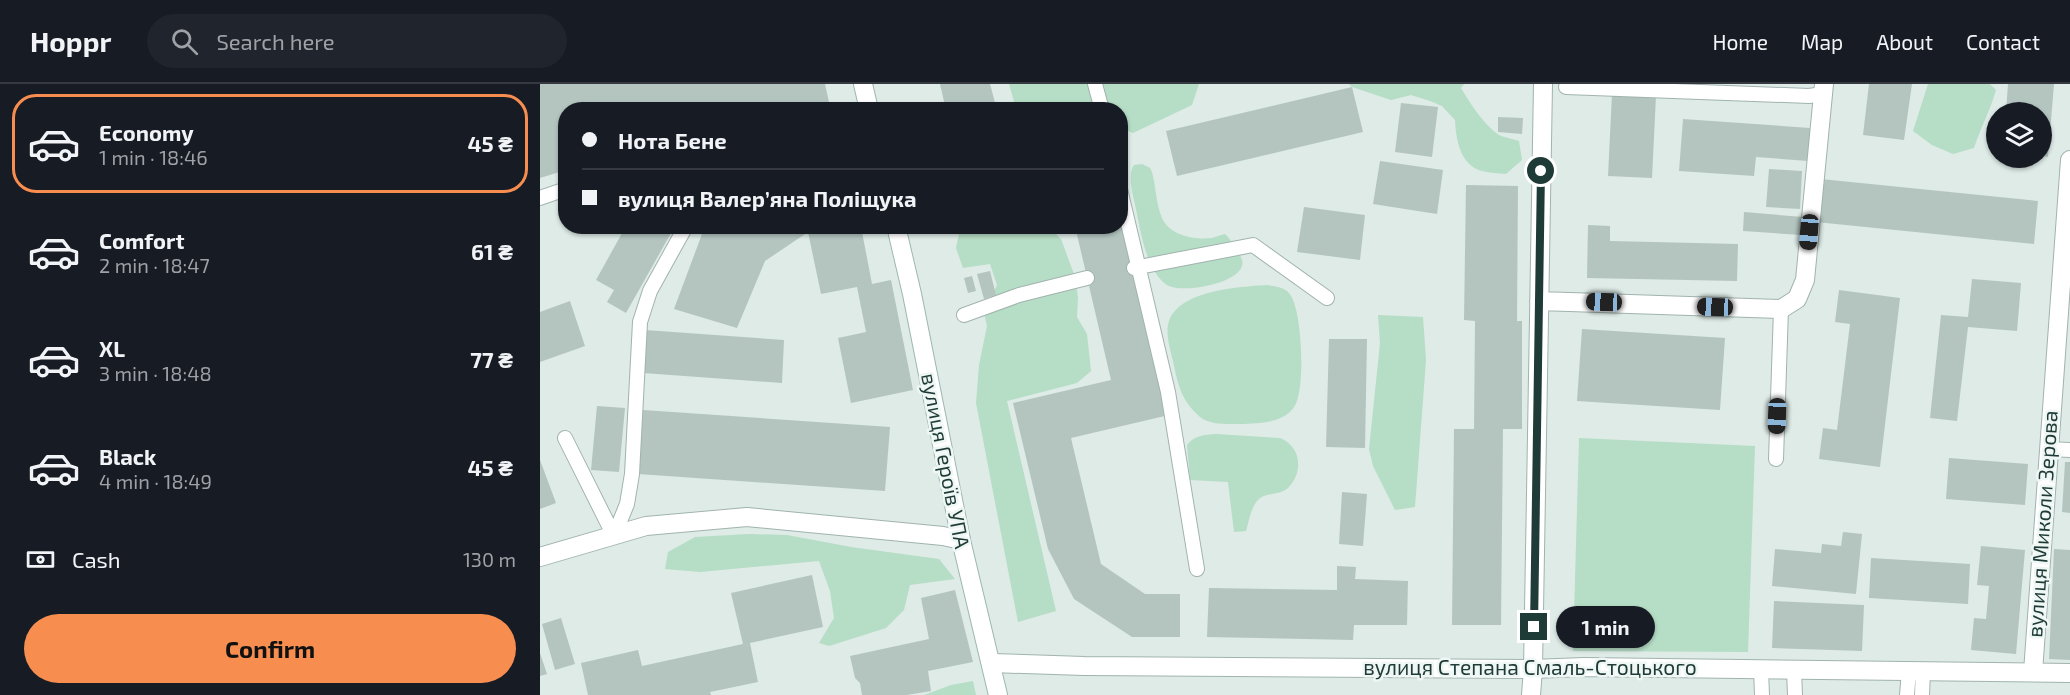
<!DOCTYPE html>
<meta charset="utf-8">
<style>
:root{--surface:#171b24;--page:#20242c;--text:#f1f3f6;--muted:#9ea1a6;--line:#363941;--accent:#f78e50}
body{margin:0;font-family:"Exo 2",sans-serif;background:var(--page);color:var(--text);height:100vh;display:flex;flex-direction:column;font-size:22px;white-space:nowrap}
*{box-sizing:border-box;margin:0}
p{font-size:20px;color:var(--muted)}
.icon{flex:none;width:33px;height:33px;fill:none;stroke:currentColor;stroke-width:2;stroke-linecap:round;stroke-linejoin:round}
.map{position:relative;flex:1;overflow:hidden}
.details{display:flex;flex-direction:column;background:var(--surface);width:540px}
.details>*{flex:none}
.top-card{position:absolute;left:18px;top:18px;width:570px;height:132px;border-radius:24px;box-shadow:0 2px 4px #0004;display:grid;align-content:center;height:132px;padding:0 24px;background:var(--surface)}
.buttons{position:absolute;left:1446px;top:18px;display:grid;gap:12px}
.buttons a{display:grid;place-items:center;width:66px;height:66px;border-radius:50%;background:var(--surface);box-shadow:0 2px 4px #0004;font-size:30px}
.end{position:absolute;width:27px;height:27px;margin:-14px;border:8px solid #1f3b37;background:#fff;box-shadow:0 0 0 3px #fff}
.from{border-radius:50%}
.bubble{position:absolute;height:42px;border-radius:21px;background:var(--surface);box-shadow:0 2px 4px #0004;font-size:20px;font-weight:700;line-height:42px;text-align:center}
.car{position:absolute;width:18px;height:36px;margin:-18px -9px;border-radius:8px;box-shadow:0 0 4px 2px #0007;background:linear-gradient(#222 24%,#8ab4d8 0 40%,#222 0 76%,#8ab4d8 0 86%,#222 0)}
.top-card b{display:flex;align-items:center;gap:21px;height:57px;font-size:22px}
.top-card b+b{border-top:2px solid var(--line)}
.top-card i{width:15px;height:15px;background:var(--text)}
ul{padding:10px 0 0;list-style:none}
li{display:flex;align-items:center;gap:18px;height:99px;margin:0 12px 9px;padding:0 12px;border:3px solid transparent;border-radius:24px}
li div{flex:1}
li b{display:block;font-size:22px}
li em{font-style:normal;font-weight:700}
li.active{border-color:var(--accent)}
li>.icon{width:54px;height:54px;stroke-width:1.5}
.pay{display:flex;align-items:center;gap:15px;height:66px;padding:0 24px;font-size:22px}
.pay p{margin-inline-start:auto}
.button{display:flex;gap:12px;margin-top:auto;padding:12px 24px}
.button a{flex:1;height:69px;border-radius:36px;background:var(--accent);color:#111;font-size:24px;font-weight:700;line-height:69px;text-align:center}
header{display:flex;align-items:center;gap:36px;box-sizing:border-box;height:84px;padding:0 30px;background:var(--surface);border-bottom:2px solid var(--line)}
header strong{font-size:28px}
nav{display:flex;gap:33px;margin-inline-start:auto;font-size:21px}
.search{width:420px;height:54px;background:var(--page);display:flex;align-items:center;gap:15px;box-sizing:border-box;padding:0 21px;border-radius:33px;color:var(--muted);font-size:22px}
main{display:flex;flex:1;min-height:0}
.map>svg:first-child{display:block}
</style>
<header>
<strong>Hoppr</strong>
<div class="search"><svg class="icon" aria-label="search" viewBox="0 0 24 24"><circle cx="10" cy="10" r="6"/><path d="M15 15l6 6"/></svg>Search here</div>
<nav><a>Home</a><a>Map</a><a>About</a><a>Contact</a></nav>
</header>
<main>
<section class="details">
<ul>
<li class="active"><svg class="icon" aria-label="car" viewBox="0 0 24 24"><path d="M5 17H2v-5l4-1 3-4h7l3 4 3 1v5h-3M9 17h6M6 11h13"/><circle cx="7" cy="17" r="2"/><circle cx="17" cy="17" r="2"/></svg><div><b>Economy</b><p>1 min · 18:46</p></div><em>45 ₴</em></li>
<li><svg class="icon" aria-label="car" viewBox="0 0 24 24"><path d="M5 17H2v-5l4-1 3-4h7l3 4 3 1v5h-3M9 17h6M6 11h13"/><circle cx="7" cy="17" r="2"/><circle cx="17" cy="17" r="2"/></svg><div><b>Comfort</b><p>2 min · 18:47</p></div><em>61 ₴</em></li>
<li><svg class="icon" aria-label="car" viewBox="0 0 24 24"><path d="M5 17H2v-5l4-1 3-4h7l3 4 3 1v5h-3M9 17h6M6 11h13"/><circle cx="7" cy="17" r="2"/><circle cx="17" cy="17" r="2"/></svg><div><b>XL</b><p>3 min · 18:48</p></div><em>77 ₴</em></li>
<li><svg class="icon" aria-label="car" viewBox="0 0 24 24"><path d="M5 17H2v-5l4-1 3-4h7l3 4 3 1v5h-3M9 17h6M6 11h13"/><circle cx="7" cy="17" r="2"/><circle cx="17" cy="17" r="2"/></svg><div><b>Black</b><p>4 min · 18:49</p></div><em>45 ₴</em></li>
</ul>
<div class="pay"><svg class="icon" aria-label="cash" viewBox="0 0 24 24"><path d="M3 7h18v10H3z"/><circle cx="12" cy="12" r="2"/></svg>Cash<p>130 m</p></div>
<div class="button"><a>Confirm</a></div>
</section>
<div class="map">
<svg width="1530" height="611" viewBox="0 0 1530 611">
<rect width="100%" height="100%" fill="#deebe7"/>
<!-- green -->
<path fill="#b6ddc5" d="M469 0H659L652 21 593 49 581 44 580 26 478 25 475 21Z
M809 0H924L921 4C930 19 945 43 961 52 966 54 974 55 979 57L982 76 966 90C959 89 950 89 942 87 920 81 916 56 915 36L902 22 890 17 871 11 851 16 812 3Z
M1388 0H1450L1456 6C1450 27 1441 43 1434 64L1413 70 1392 61 1373 47Z
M602 80 610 84 612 88C616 103 616 120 622 134 630 152 655 156 672 154 676 153 680 151 685 150 690 155 693 159 696 165 699 170 704 176 702 182 697 200 641 210 627 201 608 189 601 151 597 130 595 117 586 93 594 81Z
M423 143H509L521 155 535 193 538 213 537 233 547 250 551 287 537 299 467 317 516 527 478 538 436 319 439 281 447 242 444 229 457 201 450 180 423 184 416 164 420 145Z
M727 201C736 203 746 203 751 212 762 229 766 306 754 323 742 340 718 339 700 340 687 340 670 341 660 333 641 316 638 301 633 277 630 265 625 249 629 237 640 206 699 203 727 201Z
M838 231 883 233 886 276 875 423 855 426 833 382 829 365 840 259Z
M676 350 740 354C761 362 764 388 748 404 739 412 726 408 718 416 711 423 709 437 706 447L694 448 688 398 650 396 647 361C654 351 665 351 676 350Z
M1039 354 1215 362 1208 568 1033 567Z
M209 450 247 451 311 463 399 475 415 495 370 501 364 526 346 544 289 562 279 559 294 534 290 507 279 477 160 488 125 485 128 468 155 453Z
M433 597 436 611H384L411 601Z"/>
<!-- building -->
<path fill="#b4c5c0" d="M0 0H285L289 18 264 26H26V86L0 94Z
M400 0H450L457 26H406Z
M1329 0H1372L1364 56 1323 51Z
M1468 0H1514L1508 73 1502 72V28H1466Z
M812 3 823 48 637 92 626 47Z
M1072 10 1116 12 1112 94 1068 92Z
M861 19 898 23 892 73 855 68Z
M958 33 983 34 982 50 958 48Z
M1143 35 1270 44 1268 77 1216 73 1214 92 1139 87Z
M840 77 903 86 897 130 833 120Z
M1229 85 1262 87 1260 125 1226 123Z
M1281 95 1498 117 1494 160 1276 138Z
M926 101 978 102 977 237H982V345H963L961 541H912L914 345H934L935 237 924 236Z
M764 123 825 131 820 176 757 168Z
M1204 128 1263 133 1261 151 1203 147Z
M580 132 629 331 531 354 561 480 605 510H640V553H592L534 515 508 465 473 319 571 296 535 142H580Z
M1048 141 1070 142V157L1198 160 1197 197 1047 194Z
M86 142H135L86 229 67 218 74 206 56 196Z
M165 142H333L322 148 332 200 351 196 373 306 311 319 298 254 326 248 317 203 281 210 268 148 225 177 197 244 134 225Z
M450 187 456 211 444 215 437 190Z
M432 192 436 207 428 209 424 194Z
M1432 195 1481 199 1477 247 1428 243 1417 337 1390 334 1401 231 1428 233Z
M1299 206 1360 214 1340 383 1279 375 1283 344 1297 346 1310 240 1295 238Z
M30 217 45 262 0 278V228Z
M1042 245 1185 254 1180 326 1037 317Z
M105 246 244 256 242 299 103 289Z
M789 255H827L825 364 786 363Z
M57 322 85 324 79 388 51 386Z
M103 326 350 343 345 407 98 390Z
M1409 374 1488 380 1485 421 1406 415Z
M0 376 16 419 0 425Z
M1525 378H1530V429L1522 428Z
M802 408 827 410 823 462 799 460Z
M1303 448 1322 450 1316 510 1232 502 1235 465 1281 469 1282 460 1301 462Z
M1441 462 1485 466 1476 570 1431 566 1434 534 1446 535 1449 502 1437 501Z
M1514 465 1530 466V576L1509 575Z
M1331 474 1430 480 1428 520 1329 514Z
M797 482 816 483 815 495 868 497 867 541H814L813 556 667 553 669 504 797 506Z
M272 491 283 543 210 559 218 598 170 608 171 611H48L41 579 98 566 102 582 203 560 191 509Z
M415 506 433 578 388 587 391 607 367 611H322L320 599 315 594 310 572 389 555 381 514Z
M1234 517 1324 521 1322 567 1232 564Z
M21 534 35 580 15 586 2 540Z
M0 569 7 590 0 592Z"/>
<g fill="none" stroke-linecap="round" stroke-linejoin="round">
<defs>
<path id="service" d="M555 0 562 26
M1026 3 1269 12 1283 10
M580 105 628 308 657 485
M0 114 26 105
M594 184 713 161 787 214
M424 231 479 211 547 194
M25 354 74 452
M1508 365 1530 366
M1236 375 1241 225
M74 452 87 420 92 390 100 238 110 207 146 142
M1221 585 1222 611
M1254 586 1255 611
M1367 611 1369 587
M1382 611 1383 587"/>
<path id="pedestrian" d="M991 611 993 585"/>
<path id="minor" d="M999 217 1241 225 1257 215 1265 196 1284 0
M993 585 1003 0
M1493 588 1530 76"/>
<path id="tertiary" d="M0 473 106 442 207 433 403 452 421 456
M451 579 544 582 993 585 1044 583 1530 589"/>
<path id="secondary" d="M323 0 329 26
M356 142 372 210 421 456 458 611"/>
</defs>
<!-- service casing -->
<use href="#service" stroke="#a1b3af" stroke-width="16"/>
<!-- pedestrian casing -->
<use href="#pedestrian" stroke="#a1b3af" stroke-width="20"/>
<!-- minor casing -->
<use href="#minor" stroke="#a1b3af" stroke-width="20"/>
<!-- tertiary casing -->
<use href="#tertiary" stroke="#a1b3af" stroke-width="20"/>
<!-- secondary casing -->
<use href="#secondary" stroke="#9db7b1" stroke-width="20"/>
<!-- service -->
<use href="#service" stroke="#fff" stroke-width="14"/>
<!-- pedestrian -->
<use href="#pedestrian" stroke="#fff" stroke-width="18"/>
<!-- minor -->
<use href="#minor" stroke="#fff" stroke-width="18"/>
<!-- tertiary -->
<use href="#tertiary" stroke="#fff" stroke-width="18"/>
<!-- secondary -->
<use href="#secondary" stroke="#fff" stroke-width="18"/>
</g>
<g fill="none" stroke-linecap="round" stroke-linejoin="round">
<!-- route -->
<path stroke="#1f3b37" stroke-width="8" d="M994 543 1001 87"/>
</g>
<g text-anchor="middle" stroke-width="5" stroke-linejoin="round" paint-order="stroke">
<!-- street labels -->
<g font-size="21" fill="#1f3b37" stroke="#eff7f4">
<text transform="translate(405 377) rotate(79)" y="7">вулиця Героїв УПА</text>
<text transform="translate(1503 440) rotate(-86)" y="7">вулиця Миколи Зерова</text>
<text x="990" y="591">вулиця Степана Смаль-Стоцького</text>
</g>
</g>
</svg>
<div class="buttons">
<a><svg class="icon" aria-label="layers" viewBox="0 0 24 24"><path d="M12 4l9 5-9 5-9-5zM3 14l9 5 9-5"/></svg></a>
</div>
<i class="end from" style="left:1001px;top:87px"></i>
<i class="end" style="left:994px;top:543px"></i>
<div class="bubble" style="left:1016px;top:522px;width:99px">1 min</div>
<i class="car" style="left:1269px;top:148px;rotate:185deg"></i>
<i class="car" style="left:1064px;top:218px;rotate:272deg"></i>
<i class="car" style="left:1175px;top:223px;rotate:272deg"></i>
<i class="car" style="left:1237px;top:332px;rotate:182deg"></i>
<div class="top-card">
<b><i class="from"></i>Нота Бене</b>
<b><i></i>вулиця Валерʼяна Поліщука</b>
</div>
</div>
</main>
